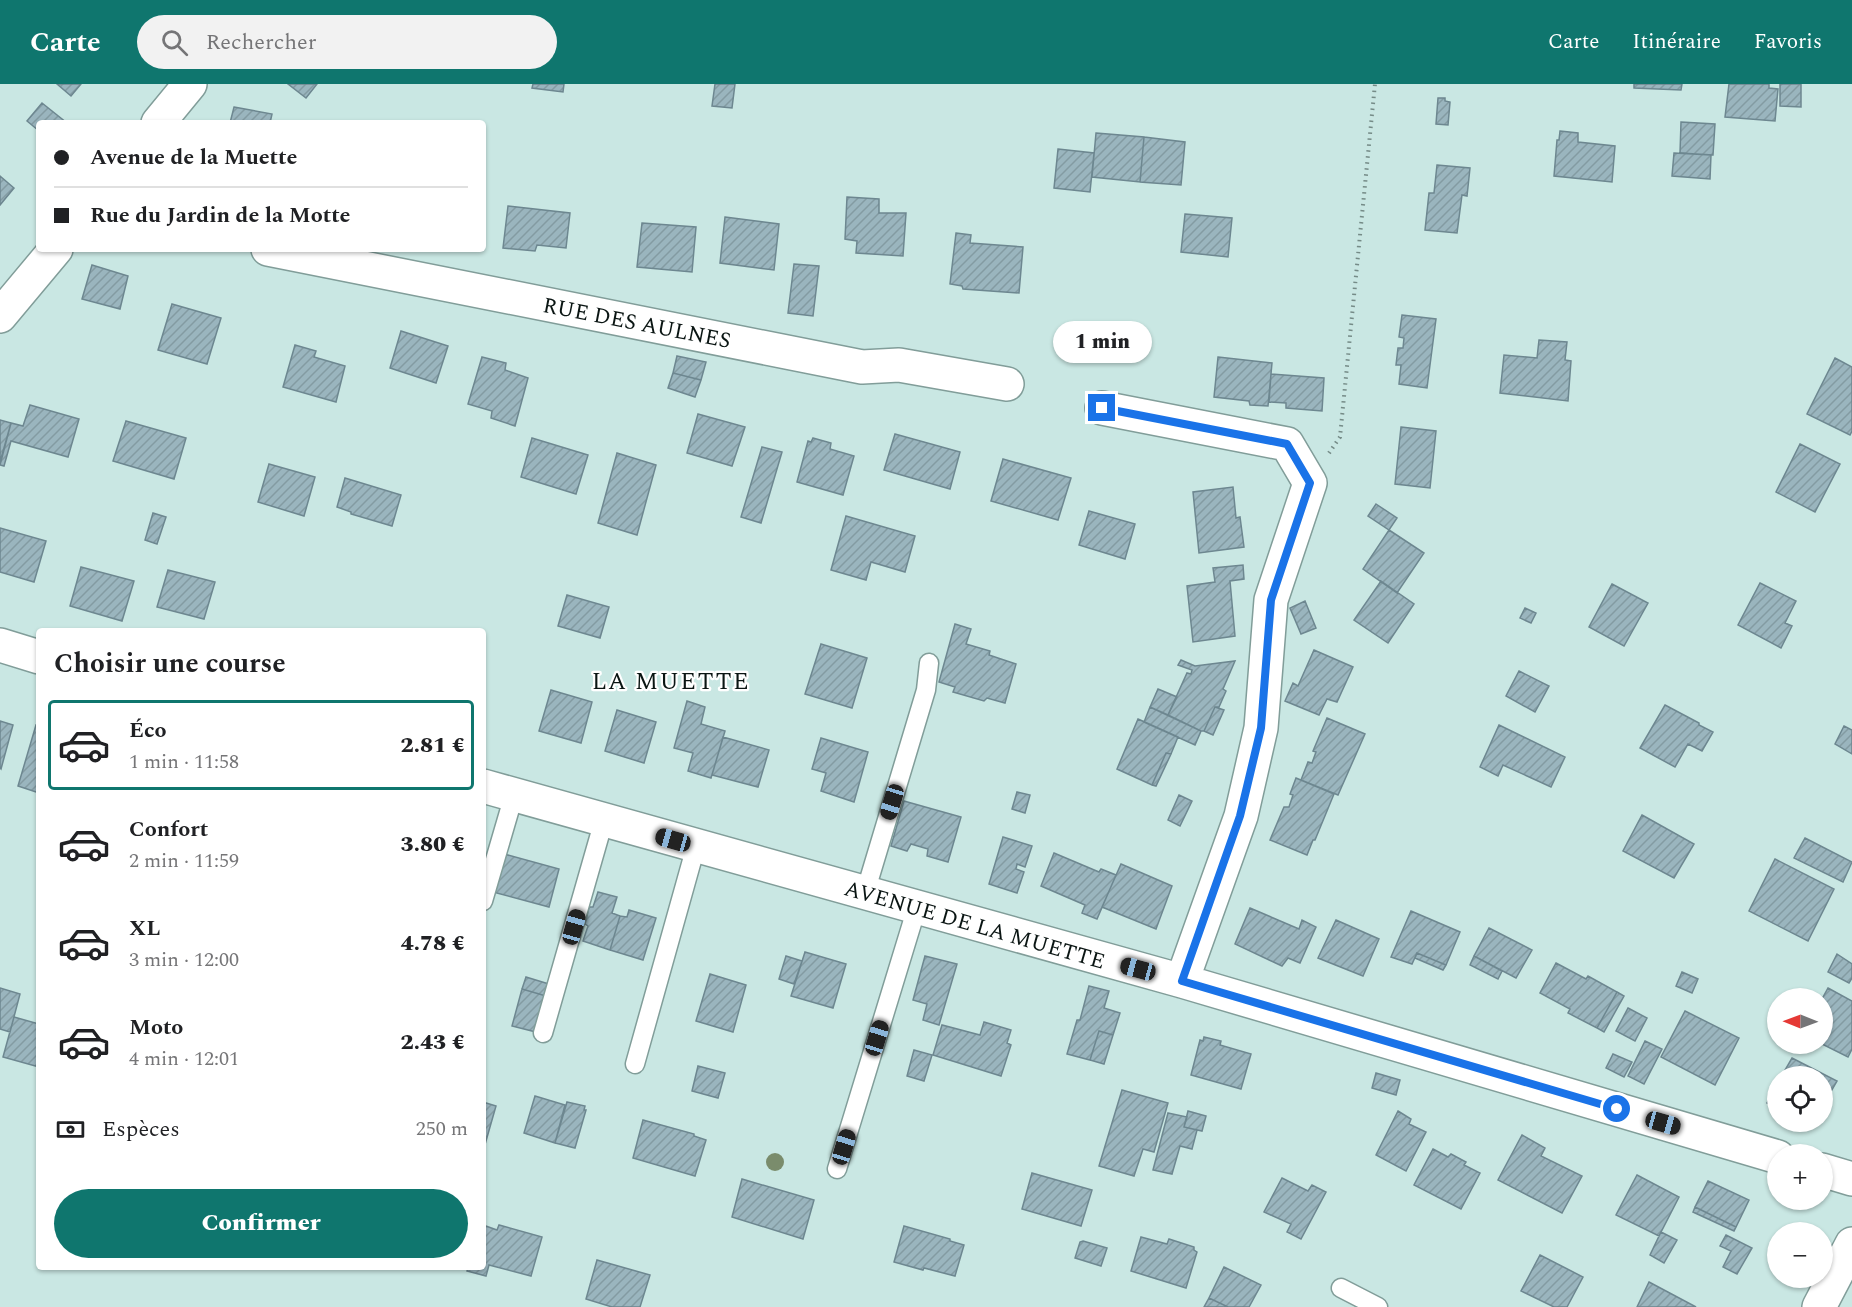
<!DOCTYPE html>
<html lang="fr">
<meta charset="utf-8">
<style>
:root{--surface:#fff;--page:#f2f2f2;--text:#202124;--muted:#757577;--line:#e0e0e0;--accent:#0f766e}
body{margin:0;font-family:Spectral,serif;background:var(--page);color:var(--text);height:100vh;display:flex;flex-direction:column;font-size:22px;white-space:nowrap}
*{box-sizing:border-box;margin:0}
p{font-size:20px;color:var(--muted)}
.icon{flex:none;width:33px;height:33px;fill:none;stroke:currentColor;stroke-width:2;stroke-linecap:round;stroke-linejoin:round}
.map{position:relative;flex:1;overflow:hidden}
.sheet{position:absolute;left:36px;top:544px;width:450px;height:642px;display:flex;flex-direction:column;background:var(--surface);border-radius:6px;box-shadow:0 2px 4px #0004}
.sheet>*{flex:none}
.hud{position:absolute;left:36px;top:36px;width:450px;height:132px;border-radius:6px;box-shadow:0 2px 4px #0004;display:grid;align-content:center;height:132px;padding:0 18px;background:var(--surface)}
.needle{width:39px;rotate:271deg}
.tools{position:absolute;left:1767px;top:904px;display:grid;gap:12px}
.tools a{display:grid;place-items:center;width:66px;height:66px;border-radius:50%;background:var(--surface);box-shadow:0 2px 4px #0004;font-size:30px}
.end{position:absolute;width:27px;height:27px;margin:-14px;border:8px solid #1a73e8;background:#fff;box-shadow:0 0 0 3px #fff}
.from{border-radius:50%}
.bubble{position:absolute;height:42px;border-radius:21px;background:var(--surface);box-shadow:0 2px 4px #0004;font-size:20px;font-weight:800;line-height:42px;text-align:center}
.car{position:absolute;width:18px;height:36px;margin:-18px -9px;border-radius:8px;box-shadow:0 0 4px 2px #0007;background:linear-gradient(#222 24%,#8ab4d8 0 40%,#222 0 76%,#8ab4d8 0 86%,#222 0)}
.hud b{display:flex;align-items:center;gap:21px;height:57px;font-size:22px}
.hud b+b{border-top:2px solid var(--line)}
.hud i{width:15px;height:15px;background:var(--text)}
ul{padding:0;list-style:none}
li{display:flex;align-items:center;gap:18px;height:90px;margin:0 12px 9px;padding:0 6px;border:3px solid transparent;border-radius:6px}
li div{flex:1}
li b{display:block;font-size:22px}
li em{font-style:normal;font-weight:800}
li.current{border-color:var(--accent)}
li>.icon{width:54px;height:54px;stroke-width:1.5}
h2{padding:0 18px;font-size:27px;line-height:72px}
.pay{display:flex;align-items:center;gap:15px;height:66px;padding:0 18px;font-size:22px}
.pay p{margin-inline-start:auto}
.button{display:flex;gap:12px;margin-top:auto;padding:12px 18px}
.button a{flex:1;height:69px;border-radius:36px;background:var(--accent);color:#fff;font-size:24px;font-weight:800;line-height:69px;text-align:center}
header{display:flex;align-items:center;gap:36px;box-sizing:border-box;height:84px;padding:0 30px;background:var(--accent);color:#fff}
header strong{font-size:28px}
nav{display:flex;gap:33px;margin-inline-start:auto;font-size:21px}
.search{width:420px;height:54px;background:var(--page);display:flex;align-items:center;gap:15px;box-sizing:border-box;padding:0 21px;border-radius:33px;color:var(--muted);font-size:22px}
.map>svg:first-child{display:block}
</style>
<header>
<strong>Carte</strong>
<div class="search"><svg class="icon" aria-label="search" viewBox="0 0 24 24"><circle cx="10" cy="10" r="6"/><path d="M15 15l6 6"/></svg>Rechercher</div>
<nav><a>Carte</a><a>Itinéraire</a><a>Favoris</a></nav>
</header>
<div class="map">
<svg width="1852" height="1223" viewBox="0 0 1852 1223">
<defs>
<pattern id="building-hatch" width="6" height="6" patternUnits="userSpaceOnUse" patternTransform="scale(1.5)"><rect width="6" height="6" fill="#9ab5be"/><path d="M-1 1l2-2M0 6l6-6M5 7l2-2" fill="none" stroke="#839ba2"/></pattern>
</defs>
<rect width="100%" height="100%" fill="#c9e7e3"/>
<!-- building -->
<path fill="url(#building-hatch)" stroke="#6d8790" stroke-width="1.5" d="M57 0H81L71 12Z
M288 0H317L306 14Z
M533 0H564L563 8 532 4Z
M715 0H735L732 24 712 22Z
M1634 0H1682L1681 6 1634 4Z
M1729 0H1769V4L1778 5 1775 37 1725 33Z
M1780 0H1801V23L1780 22Z
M1438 14H1445V17L1450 18 1448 41 1436 40Z
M42 19 67 39H39V47L27 37Z
M234 23 272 30 270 39H230Z
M1681 38 1715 40 1713 71 1680 69Z
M1560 47 1578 49V58L1615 62 1612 98 1554 92 1557 56H1559Z
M1096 49 1144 53 1140 98 1092 93Z
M1144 53 1185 58 1181 101 1140 98Z
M1058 65 1094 69 1090 108 1054 104Z
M1674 69 1711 71 1710 95 1672 92Z
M1437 81 1470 84 1467 112 1462 111 1457 149 1425 146 1429 109H1434Z
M0 92 14 104 0 121Z
M847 113 879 115V129H906L903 172 856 169 857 157 845 155Z
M508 122 570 129 566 164 537 161 535 167 503 164Z
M1185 130 1232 134 1228 173 1181 168Z
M725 133 779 140 774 186 720 179Z
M642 139 696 143 692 188 637 183Z
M956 149 971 151 970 159 1023 163 1019 209 963 205 962 202 950 200Z
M794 180 819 182 813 232 788 229Z
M92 181 128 192 120 225 82 215Z
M172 220 221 234 207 280 158 266Z
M1402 231 1436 235 1427 304 1399 300 1401 281H1396L1398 264H1403L1404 254 1399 253Z
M401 247 448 262 436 299 390 284Z
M1539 256 1567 258 1565 276 1571 277 1568 317 1500 309 1504 271 1537 274Z
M295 261 316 267 314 273 345 282 336 318 283 303Z
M677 272 706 278 701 296 673 289Z
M482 273 506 279 505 286 528 294 515 342 491 334 492 327 468 320Z
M1218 273 1272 279 1268 322 1250 321 1249 317 1214 313Z
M1835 274 1852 283V347L1850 351 1807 330Z
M673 289 701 296 695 313 668 304Z
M1271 290 1324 294 1322 327 1286 324V319L1269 318Z
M30 321 79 335 68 373 11 357 4 382 0 381 11 339 23 342Z
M698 330 745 343 732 382 687 369Z
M0 336 11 339 0 378Z
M126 337 186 354 174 395 113 377Z
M1401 343 1436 347 1430 404 1395 400Z
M895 350 960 368 950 405 884 386Z
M532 354 588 371 576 410 521 393Z
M813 354 831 359 830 365 854 372 843 411 797 398 808 357 811 358Z
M1800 360 1840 380 1815 428 1776 408Z
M762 363 782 368 761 439 741 433Z
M617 369 656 381 637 451 598 439Z
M1003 375 1071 394 1058 436 991 417Z
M269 380 315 393 304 432 258 418Z
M345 394 401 411 392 442 351 430V428L337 423Z
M1233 403 1236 434 1240 433 1244 463 1199 469 1193 408Z
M1376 420 1397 434 1389 446 1368 432Z
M1089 427 1135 440 1125 475 1079 461Z
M153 429 166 433 157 460 145 456Z
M846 432 915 452 905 488 871 478 866 496 831 486Z
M0 444 46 457 34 498 0 488Z
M1389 446 1424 469 1397 509 1363 485Z
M1243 481 1244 495 1230 497 1235 552 1193 558 1187 502 1215 498 1213 484Z
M81 483 134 497 122 537 70 522Z
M168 486 215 498 204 535 157 523Z
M1381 497 1414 520 1388 559 1354 536Z
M1760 499 1796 517 1785 539 1792 542 1781 564 1738 541Z
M1612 500 1648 519 1624 562 1589 543Z
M567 511 609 523 600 554 558 542Z
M1305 517 1316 544 1301 550 1290 524Z
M1525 524 1536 529 1531 539 1520 534Z
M955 540 971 545 966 560 990 567 989 571 1016 580 1005 619 987 614 984 617 953 608 955 603 939 598Z
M821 560 867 574 852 624 805 610Z
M1314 566 1353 583 1337 618 1327 615 1319 631 1285 617 1293 599 1298 602Z
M1181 576 1195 582 1235 577 1223 605 1226 607 1219 623H1215L1204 647H1201L1168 631 1187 589 1191 590 1192 586 1178 581Z
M1519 587 1549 602 1535 628 1506 612Z
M1158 605 1177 613 1168 631 1150 623Z
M551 606 592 618 581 659 539 647Z
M687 617 705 623 701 640 725 647 711 694 688 687 693 669 674 664Z
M1665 621 1699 639V641L1713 648 1702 667 1688 660 1675 683 1640 664Z
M1150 623 1201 647 1195 661 1144 638Z
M1215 623 1224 626 1213 651 1204 647Z
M617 626 656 638 644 679 605 667Z
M1327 634 1365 650 1338 711 1301 696 1308 678 1312 679 1316 668 1313 667Z
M1138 635 1178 653 1171 670 1166 669 1152 701 1117 685Z
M0 637 13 641 1 685 0 684Z
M36 641 39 642V709L18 702Z
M1499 641 1565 673 1551 703 1503 681 1498 692 1480 683Z
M1844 642 1852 646V670L1835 660Z
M723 653 769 666 758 703 712 691Z
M821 654 868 668 854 718 821 707 826 689 812 685Z
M1166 669 1171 670 1156 702 1152 701Z
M1296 694 1334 710 1315 756H1313L1307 771 1270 756 1284 723H1289L1293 711 1290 710Z
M1017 708 1030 711 1025 729 1012 725Z
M1179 711 1192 717 1180 742 1168 736Z
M904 717 961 733 948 778 927 772 928 765 911 760 907 767 891 762Z
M1642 731 1694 760 1674 794 1623 767Z
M1003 753 1032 762 1025 783 1017 780 1016 785 1024 788 1017 809 989 800Z
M1805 754 1852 778 1843 798 1794 774Z
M1054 769 1099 788 1101 785 1116 791 1097 835 1082 829 1085 821 1041 802Z
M504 770 559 785 549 823 493 808Z
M1775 775 1834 805 1808 857 1749 827Z
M1121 780 1172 802 1156 845 1102 823Z
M598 808 617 813 612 829 620 832 610 866 583 857 588 842 585 840 589 823H593Z
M1250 824 1299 845 1302 836 1316 843 1300 879 1288 874 1282 882 1235 860Z
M629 826 656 834 643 876 610 866 620 832 627 833Z
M1411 827 1460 848 1446 881 1417 869 1412 880 1391 873Z
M1336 836 1379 855 1363 892 1318 874Z
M1489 844 1532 866 1516 894 1474 872Z
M805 868 846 880 833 924 791 912Z
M1417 869 1446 881 1443 886 1415 874Z
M1837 870 1852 880V894L1849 899 1828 888Z
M786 872 802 877 794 900 779 895Z
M925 872 957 880 939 941 923 936 927 920 913 916Z
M1474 872 1502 887 1498 895 1470 881Z
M1556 879 1586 895 1588 892 1617 908 1597 944 1568 929 1570 925 1540 909Z
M1682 888 1698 895 1692 909 1676 902Z
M710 890 746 901 733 948 696 937Z
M526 893 549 900 546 912 522 905Z
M1089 902 1109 907 1104 924 1120 929 1113 951 1099 947 1090 976 1067 970 1077 936H1080Z
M0 904 20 910 10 948 0 945Z
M1828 904 1852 917V965L1848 973 1822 960V915Z
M522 905 546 912 536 948 512 942Z
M1617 908 1624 912 1604 948 1597 944Z
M1628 924 1647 934 1635 957 1616 947Z
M1685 927 1739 954 1715 1001 1661 973Z
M14 933 39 940V983L3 973Z
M984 938 1011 946 1007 959 1011 961 1001 992 933 971 942 941 980 951Z
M1099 947 1113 951 1104 980 1090 976Z
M1204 953 1221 957 1220 961 1251 970 1241 1005 1191 991 1200 956 1203 957Z
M1645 957 1662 965 1644 1000 1628 992Z
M914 966 932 971 924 997 907 992Z
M1613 970 1632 978 1624 993 1606 984Z
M1792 974 1837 997 1822 1023V993H1781Z
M698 982 725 989 718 1014 692 1007Z
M1376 989 1400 996 1396 1011 1372 1004Z
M1778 1000V1025L1767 1019Z
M1122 1006 1168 1019 1154 1068 1143 1065 1134 1092 1099 1082Z
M535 1012 565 1021 555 1059 524 1049Z
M483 1018 496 1022 484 1064 483 1063Z
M567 1018 585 1022 584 1026H586L575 1064 555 1059Z
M1188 1027 1206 1032 1202 1047 1184 1043Z
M1398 1027 1411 1035 1409 1040 1426 1048 1406 1087 1376 1071Z
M1168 1029 1187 1033 1184 1043 1197 1046 1192 1065 1180 1062 1172 1090 1153 1086Z
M643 1036 694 1050V1052L706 1056 695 1092 633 1074Z
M1522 1051 1545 1064 1541 1072 1582 1092 1562 1129 1498 1096Z
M1433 1065 1448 1073 1451 1070 1466 1078 1464 1081 1480 1089 1461 1125 1414 1101Z
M1032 1089 1092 1106 1081 1142 1022 1125Z
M1637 1091 1679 1113 1659 1152 1616 1131Z
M1282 1094 1308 1107 1312 1101 1326 1108 1301 1155 1287 1148 1291 1140 1264 1128Z
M742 1095 814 1116 803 1155 732 1133Z
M1708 1097 1749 1116 1736 1143 1695 1123Z
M1695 1123 1736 1143 1734 1147 1693 1128Z
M483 1141 497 1146 499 1141 542 1153 531 1192 489 1181 486 1192 467 1187 468 1184H483Z
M904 1142 950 1155V1157L964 1161 955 1192 924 1184 923 1186 894 1178Z
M1661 1148 1677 1156 1664 1179 1650 1171Z
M1726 1151 1752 1164 1737 1190 1723 1183 1731 1167 1720 1162Z
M1141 1153 1167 1160 1169 1155 1194 1163V1166L1197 1168 1186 1204 1131 1187Z
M1083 1157 1107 1164 1101 1182 1075 1174 1080 1158Z
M1540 1171 1583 1193 1567 1223H1554L1521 1207Z
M597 1176 650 1191 640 1223H612L586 1215Z
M1224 1183 1261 1201 1249 1223H1228L1209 1214Z
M1649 1198 1696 1223H1637Z
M1209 1214 1228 1223H1204Z"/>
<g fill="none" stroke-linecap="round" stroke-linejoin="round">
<defs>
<path id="lane" d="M865 809 926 606 929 579
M483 817 514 711
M543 949 604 736
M635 980 696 762
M837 1085 917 823
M1341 1204 1378 1223"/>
<path id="street" d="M158 39 190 0
M268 165 862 283 899 281 1007 300
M0 232 56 165
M1102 324 1287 360 1310 399 1271 516 1261 644 1241 732 1182 897
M0 561 39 573
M483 702 1182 897 1778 1073
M1822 1086 1852 1095
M1819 1223 1852 1160"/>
</defs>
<!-- lane casing -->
<use href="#lane" stroke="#819d99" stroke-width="21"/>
<!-- street casing -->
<use href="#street" stroke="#819d99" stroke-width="36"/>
<!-- path -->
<path stroke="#758b87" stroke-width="4" stroke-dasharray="1.5 4.5" stroke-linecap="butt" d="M1329 369 1340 353 1375 0"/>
<!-- lane -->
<use href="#lane" stroke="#fff" stroke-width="18"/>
<!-- street -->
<use href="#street" stroke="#fff" stroke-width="33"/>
</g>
<!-- trees -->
<circle fill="#7a8c6c" cx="775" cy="1078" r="9"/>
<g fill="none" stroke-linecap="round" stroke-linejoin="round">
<!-- route -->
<path stroke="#1a73e8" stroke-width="8" d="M1102 324 1287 360 1310 399 1271 516 1261 644 1240 732 1182 897 1617 1025"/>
</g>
<g text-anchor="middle" stroke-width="4.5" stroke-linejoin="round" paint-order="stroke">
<!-- street labels -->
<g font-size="22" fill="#0a1513" stroke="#fff">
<text transform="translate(637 238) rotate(11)" y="8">RUE DES AULNES</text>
<text transform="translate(975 840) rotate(16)" y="8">AVENUE DE LA MUETTE</text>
</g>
<!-- neighbourhood labels -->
<g font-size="24" letter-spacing="1.5" fill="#0a1513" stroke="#fff">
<text x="671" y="605">LA MUETTE</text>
</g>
</g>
</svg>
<div class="tools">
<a><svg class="needle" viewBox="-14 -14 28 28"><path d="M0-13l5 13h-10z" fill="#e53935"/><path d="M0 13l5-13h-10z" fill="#757577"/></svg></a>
<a><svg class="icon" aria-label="locate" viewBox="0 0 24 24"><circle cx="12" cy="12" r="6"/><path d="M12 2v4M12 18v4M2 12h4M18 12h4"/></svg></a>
<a>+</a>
<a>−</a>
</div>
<i class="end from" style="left:1617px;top:1025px"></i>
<i class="end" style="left:1102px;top:324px"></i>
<div class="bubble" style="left:1053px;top:237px;width:99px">1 min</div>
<i class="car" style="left:892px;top:718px;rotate:197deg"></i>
<i class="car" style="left:673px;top:756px;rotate:286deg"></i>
<i class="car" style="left:574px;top:843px;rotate:16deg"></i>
<i class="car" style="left:1138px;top:885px;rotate:285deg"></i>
<i class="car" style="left:877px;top:954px;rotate:17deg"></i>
<i class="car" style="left:1663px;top:1039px;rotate:106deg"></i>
<i class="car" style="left:844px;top:1063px;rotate:17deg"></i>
<div class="hud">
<b><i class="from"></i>Avenue de la Muette</b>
<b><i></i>Rue du Jardin de la Motte</b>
</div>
<section class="sheet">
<h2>Choisir une course</h2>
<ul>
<li class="current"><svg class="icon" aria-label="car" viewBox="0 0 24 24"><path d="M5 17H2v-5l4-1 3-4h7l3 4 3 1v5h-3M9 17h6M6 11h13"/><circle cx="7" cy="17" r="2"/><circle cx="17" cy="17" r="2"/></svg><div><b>Éco</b><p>1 min · 11:58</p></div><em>2.81 €</em></li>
<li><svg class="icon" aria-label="car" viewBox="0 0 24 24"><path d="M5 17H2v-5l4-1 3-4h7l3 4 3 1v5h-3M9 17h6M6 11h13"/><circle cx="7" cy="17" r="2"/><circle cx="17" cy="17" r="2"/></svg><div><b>Confort</b><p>2 min · 11:59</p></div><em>3.80 €</em></li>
<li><svg class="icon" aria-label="car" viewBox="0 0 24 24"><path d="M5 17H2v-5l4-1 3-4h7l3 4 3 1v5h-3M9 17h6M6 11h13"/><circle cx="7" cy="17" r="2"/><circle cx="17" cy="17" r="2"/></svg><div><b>XL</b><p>3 min · 12:00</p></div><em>4.78 €</em></li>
<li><svg class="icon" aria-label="car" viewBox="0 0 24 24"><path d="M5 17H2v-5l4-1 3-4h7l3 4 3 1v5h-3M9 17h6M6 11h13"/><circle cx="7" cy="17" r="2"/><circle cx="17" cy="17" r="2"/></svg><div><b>Moto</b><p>4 min · 12:01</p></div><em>2.43 €</em></li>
</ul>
<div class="pay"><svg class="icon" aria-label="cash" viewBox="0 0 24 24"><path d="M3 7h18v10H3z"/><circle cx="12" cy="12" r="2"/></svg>Espèces<p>250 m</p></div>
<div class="button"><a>Confirmer</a></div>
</section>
</div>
